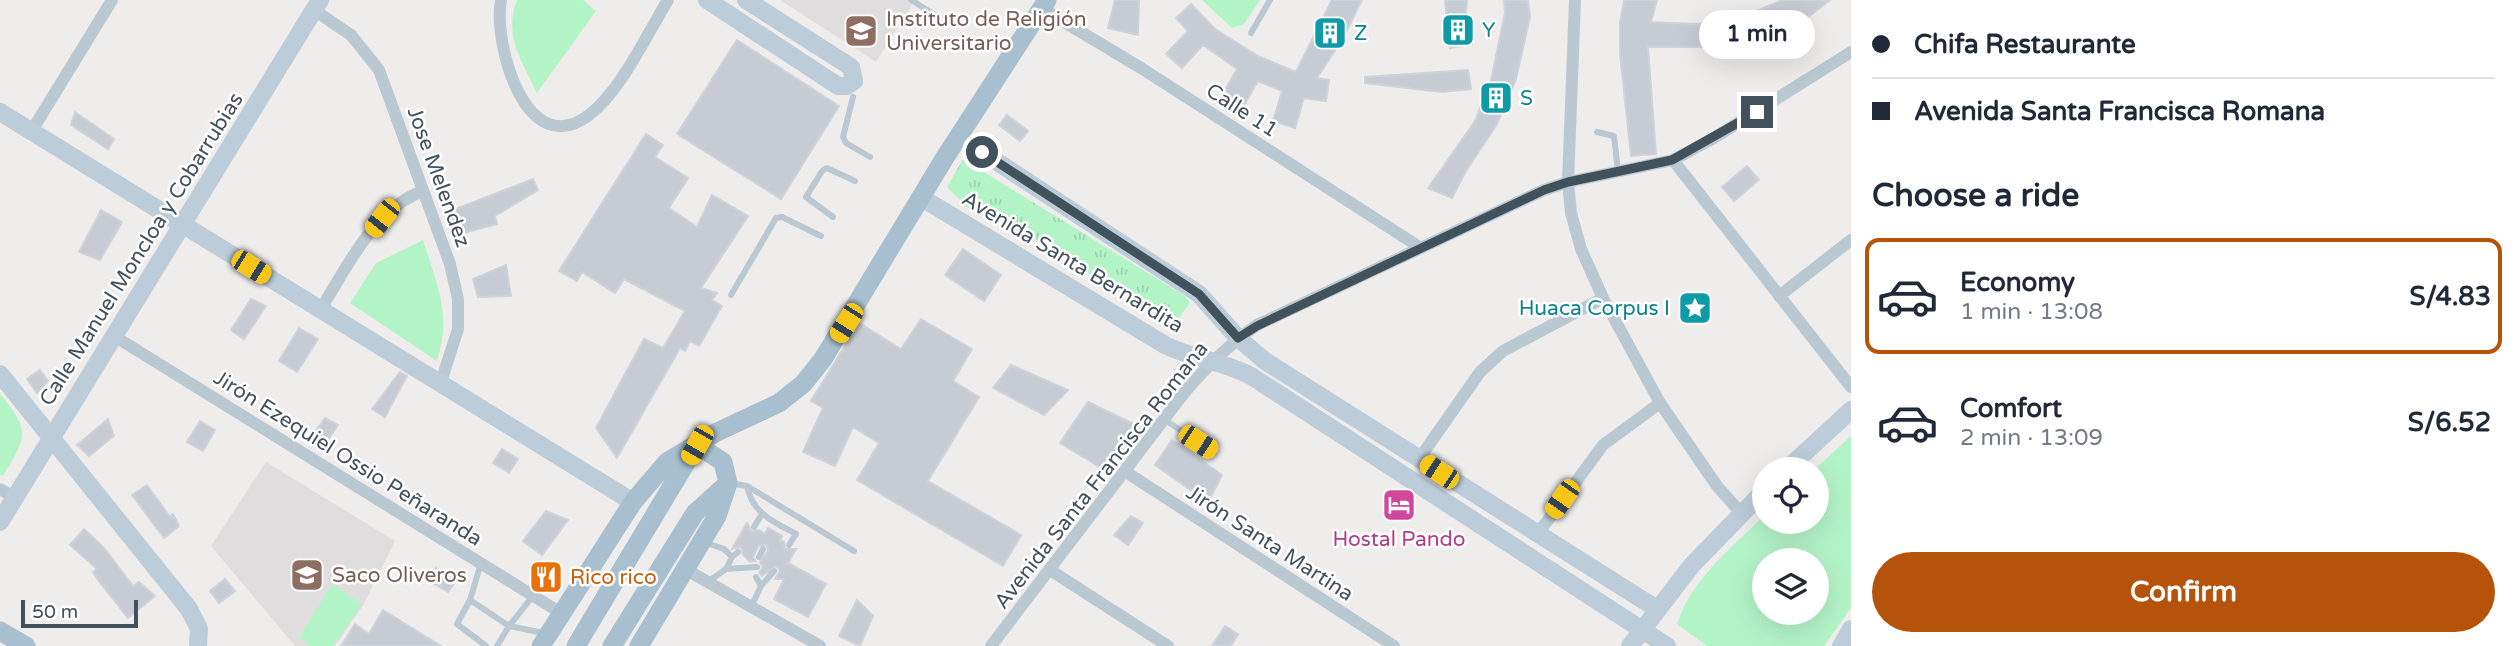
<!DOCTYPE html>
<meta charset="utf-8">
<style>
:root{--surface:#fff;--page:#f6f6f7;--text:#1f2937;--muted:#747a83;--line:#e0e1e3;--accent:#b45309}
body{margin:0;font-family:"Varela Round",sans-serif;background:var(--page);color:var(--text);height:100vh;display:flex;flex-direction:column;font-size:26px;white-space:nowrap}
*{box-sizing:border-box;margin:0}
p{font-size:23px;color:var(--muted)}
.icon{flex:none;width:38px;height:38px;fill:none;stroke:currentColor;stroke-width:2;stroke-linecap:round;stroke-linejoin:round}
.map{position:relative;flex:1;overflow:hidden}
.details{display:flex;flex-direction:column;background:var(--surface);width:665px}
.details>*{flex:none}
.top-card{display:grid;align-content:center;height:154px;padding:0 21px;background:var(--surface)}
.buttons{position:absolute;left:1752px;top:457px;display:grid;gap:14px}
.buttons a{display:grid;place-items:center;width:77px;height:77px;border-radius:50%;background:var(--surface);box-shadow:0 7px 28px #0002;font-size:35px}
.scale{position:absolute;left:21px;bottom:18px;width:117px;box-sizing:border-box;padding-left:7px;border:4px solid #42525c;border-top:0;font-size:19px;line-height:24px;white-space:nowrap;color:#42525c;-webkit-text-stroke:5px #fff;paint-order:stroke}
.end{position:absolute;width:32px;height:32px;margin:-16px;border:9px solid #42525c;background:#fff;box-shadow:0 0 0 4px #fff}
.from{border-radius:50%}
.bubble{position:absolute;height:49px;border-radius:24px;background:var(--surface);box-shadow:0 7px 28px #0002;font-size:23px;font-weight:700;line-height:49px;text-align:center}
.car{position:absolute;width:21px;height:42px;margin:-21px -10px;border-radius:9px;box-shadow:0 0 5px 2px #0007;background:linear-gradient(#f5c518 24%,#345 0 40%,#f5c518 0 76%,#345 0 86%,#f5c518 0)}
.top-card b{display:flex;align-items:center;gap:24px;height:66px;font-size:26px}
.top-card b+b{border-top:2px solid var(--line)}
.top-card i{width:18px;height:18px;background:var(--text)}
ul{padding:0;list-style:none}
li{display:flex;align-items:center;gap:21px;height:116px;margin:0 14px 10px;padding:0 7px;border:4px solid transparent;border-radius:14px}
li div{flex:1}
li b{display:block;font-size:26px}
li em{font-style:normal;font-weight:700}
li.on{border-color:var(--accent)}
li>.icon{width:63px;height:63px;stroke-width:1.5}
h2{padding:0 21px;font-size:32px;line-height:84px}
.cta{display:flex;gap:14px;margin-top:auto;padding:14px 21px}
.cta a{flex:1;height:80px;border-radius:42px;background:var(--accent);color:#fff;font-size:28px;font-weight:700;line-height:80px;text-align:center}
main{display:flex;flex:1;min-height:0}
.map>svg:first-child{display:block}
</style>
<main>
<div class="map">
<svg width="1851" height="646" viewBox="0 0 1851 646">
<defs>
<pattern id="grass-tufts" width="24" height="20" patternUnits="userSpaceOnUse" patternTransform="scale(1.75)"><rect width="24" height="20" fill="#b3f4c7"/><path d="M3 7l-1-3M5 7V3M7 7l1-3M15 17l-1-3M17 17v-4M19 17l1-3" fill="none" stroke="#9bd3ad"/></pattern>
</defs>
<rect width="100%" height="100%" fill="#efecec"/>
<!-- education -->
<path fill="#e0ddde" d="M780 0H915L876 62Z
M266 462 395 541 364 604 335 646H295L211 546Z"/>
<!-- grass -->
<path fill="url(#grass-tufts)" d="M963 159 1185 296 1190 303 1173 326 984 207 969 209 947 187Z"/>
<!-- park -->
<path fill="#b3f4c7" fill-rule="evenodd" d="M517 0H583L596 11 537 93C522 61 503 35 517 0Z
M1202 0H1260L1244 24 1232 28Z
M423 240C437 286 452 313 437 361L350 303 376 263Z
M0 394C31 431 27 436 3 476L0 475Z
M1851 436V608L1824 646H1707L1677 624C1691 580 1731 548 1764 516V522H1816L1815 469ZM1764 560H1816V612H1764Z
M332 584 362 604 333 646H310L299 638Z"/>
<!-- building -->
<path fill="#c7cbd3" stroke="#cfd3d9" stroke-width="2" d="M1115 0H1139L1138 35 1108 28Z
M1332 0H1362L1343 38 1317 78 1329 80 1326 101 1304 98 1295 128 1273 121 1282 91 1258 81 1242 109 1221 97 1237 69 1203 45 1182 68 1166 54 1188 31 1176 18 1191 4 1215 29 1258 56 1296 72Z
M1445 0H1467L1466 12 1472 44 1450 48Z
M1504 0H1528L1530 17 1516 79 1497 124 1466 171 1452 198 1428 188 1475 121 1483 99 1485 109 1505 13Z
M1624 0H1657L1651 22 1696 24 1739 18 1783 0H1830L1803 21 1746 39 1709 47H1648L1656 154 1631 156 1620 54V23Z
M737 40 839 106 781 199 677 134Z
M1468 70 1471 89 1442 92 1365 83V77Z
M75 112 114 139 108 149 71 125Z
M1007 115 1028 131 1020 141 999 125Z
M646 134 663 145 655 157 688 178 669 208 697 227 712 195 748 216 701 288 717 293 712 300 722 306 699 346 690 341 685 351 680 348 617 458 596 428 644 339 663 348 685 311 624 279 615 293 582 272 577 281 559 271Z
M1747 166 1759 180 1734 201 1722 187Z
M533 179 538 190 495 216 497 224 456 235 448 212Z
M101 210 122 222 100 260 79 252Z
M963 249 1001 275 984 301 945 275Z
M506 265 511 296 478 297 473 279Z
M251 299 266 306 244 339 231 330Z
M921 319 972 349 953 381 979 397 928 481 1021 535 1003 566 857 480 879 443 853 427 835 466 803 452 823 408 811 401 859 323 901 349Z
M299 328 318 339 297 372 279 361Z
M1011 365 1068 390 1044 415 993 388Z
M40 370 48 381 37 393 27 379Z
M400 372 407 376 385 417 372 409Z
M1088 402 1136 425 1103 469 1060 443Z
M325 418 338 425 323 447 310 439Z
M108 419 114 436 89 456 77 445Z
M200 421 215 430 203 451 187 442Z
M1172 440 1222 475 1208 502 1155 465Z
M502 449 518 459 509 473 493 463Z
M147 485 170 517 173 514 179 526 164 538 132 495Z
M546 511 568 520 542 555 523 541Z
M1131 516 1143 523 1128 545 1114 535Z
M747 523 752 532 759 530 765 534 768 528 782 536 780 540 784 542 785 549H796L788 563 826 584 808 617 774 599 784 579H775L780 571 776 566 762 576 759 572 763 567 760 562 768 551 767 545 758 546 753 557 756 561 750 562 743 555 741 547 732 549Z
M84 529 104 548 133 586 139 582 155 596 128 618 98 580 93 572 97 569 70 545Z
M436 568 456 581 448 592 433 583Z
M225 579 235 591 219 603 210 591Z
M857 600 873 616 860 646 839 636Z
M383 610 441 646H341L355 624 369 634Z
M1225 626 1238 634 1231 646H1212Z"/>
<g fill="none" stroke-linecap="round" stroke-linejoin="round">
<!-- lane -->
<path stroke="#bac8d1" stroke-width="6" d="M911 0 950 24
M1251 33 1270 0
M853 97 843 137 846 143 870 157
M1597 132 1614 136 1618 172
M833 217 806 197 822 171 827 168 855 181
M731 295 776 218 782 217 821 236
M1165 420 1214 452
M729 483 747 486C752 513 774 522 796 534L789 545
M747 486 854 551
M754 527 762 514
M704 542 724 549 732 557 738 552
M759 557 763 549
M481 563 470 600 457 624 486 646
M726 569 757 567
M709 581 726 569 732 557
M761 586 774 571
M470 600 509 626 533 596
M751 607 761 586 756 577
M497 646 509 626 544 633"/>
<!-- street -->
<path stroke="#bac8d1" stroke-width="12" d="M501 0C493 44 526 163 589 115 621 91 647 34 668 0
M1575 0 1568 182 1571 213 1581 249 1603 298 1660 403 1717 486 1741 513
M1041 8 1141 68 1421 248
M314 10 351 35 379 70 450 264 458 299V329L440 385
M31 132 112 0
M1673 160 1851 387
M1779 296 1851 240
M320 310C347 268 373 209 423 191
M114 336 561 613
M1419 459 1480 372 1503 351 1603 298
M1126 472 1394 646
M0 489 15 498
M1537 535 1603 445 1660 403
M685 569 820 646
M1050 570 1168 646
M991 646 1184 393C1206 367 1228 345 1257 325L1544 190 1568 182 1673 160 1714 138 1851 52"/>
<!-- secondary -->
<path stroke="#bcccd8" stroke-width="18" d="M707 0 838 86H847L854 81 851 67 746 0
M0 112 633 502
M982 152 1199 294 1238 338 1265 361 1657 609
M922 198 1165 345C1193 359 1223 361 1251 376L1667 646
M0 374 189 609 199 629 198 646
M1787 469 1851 410
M0 522 320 0
M1630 646 1692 565 1764 491
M1841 646 1851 629"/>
<!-- primary -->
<path stroke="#a8bfcf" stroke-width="19" d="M0 631 26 646
M541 646 633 502 667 462 715 433 779 403 803 384 823 359 944 159 1047 0
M576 646 696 446
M612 646 695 513 726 485
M639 646 717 516 728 483 723 462 697 445"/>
</g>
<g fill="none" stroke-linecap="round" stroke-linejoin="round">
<!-- route -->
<path stroke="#42525c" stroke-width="9" d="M982 152 1199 294 1238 338 1257 326 1544 190 1568 182 1672 160 1757 112"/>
</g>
<!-- icons -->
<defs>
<symbol id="building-square" viewBox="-11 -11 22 22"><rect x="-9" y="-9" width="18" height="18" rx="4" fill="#0f9aa8" stroke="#fff"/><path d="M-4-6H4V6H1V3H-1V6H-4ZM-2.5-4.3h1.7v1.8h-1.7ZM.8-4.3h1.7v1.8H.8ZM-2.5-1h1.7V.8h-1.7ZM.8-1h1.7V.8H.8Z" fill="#fff"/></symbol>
<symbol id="university-square" viewBox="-11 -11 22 22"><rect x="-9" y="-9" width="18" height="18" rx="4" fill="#8d6e63" stroke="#fff"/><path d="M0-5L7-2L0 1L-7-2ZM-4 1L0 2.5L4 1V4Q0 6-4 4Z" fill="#fff"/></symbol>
<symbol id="sight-square" viewBox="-11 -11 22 22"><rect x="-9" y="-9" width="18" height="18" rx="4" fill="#0f9aa8" stroke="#fff"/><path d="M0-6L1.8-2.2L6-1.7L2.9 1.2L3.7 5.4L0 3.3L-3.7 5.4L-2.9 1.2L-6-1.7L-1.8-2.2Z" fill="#fff"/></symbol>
<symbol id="hotel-square" viewBox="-11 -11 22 22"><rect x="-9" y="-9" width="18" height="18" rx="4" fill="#d1479c" stroke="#fff"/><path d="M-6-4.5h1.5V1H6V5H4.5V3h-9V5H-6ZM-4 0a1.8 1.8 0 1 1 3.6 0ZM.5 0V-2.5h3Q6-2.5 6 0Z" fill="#fff"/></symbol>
<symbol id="school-square" viewBox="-11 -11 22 22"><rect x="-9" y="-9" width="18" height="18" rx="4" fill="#8d6e63" stroke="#fff"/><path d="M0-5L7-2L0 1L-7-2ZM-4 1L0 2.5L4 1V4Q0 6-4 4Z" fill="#fff"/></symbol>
<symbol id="restaurant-square" viewBox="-11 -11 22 22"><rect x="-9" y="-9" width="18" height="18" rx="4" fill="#e8710a" stroke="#fff"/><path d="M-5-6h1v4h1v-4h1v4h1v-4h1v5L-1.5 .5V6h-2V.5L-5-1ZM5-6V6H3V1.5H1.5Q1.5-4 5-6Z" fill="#fff"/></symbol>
</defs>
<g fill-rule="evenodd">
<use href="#building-square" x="1439" y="11" width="38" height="38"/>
<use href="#university-square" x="842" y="12" width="38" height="38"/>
<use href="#building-square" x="1311" y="14" width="38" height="38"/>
<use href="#building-square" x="1477" y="79" width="38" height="38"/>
<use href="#sight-square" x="1676" y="289" width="38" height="38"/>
<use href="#hotel-square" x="1380" y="486" width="38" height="38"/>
<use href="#school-square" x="288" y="556" width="38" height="38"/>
<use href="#restaurant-square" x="527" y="558" width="38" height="38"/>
</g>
<g text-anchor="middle" stroke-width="5" stroke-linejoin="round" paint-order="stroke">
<!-- education labels -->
<g font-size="21" fill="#785e54" stroke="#fff" text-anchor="start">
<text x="886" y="26">Instituto de Religión<tspan x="886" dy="24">Universitario</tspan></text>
<text x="332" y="582">Saco Oliveros</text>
</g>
<!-- culture labels -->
<g font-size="21" fill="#0d838f" stroke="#fff" text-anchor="start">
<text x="1482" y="37">Y</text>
<text x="1354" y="40">Z</text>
<text x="1520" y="105">S</text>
<text x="1670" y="315" text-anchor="end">Huaca Corpus I</text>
</g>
<!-- street labels -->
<g font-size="21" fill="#42525c" stroke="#fff">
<text transform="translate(1242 110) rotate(33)" y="7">Calle 11</text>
<text transform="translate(439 177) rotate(70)" y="7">Jose Melendez</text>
<text transform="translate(141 249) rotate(-58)" y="7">Calle Manuel Moncloa y Cobarrubias</text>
<text transform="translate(1073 262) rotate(31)" y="7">Avenida Santa Bernardita</text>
<text transform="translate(348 458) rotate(32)" y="7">Jirón Ezequiel Ossio Peñaranda</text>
<text transform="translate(1101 475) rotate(-52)" y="7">Avenida Santa Francisca Romana</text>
<text transform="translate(1270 543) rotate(33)" y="7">Jirón Santa Martina</text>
</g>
<!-- hotel labels -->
<g font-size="21" fill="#b23c85" stroke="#fff">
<text x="1399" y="546">Hostal Pando</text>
</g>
<!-- food labels -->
<g font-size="21" fill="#c56008" stroke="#fff" text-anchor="start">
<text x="570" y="584">Rico rico</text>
</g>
</g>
</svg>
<div class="buttons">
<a><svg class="icon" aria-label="locate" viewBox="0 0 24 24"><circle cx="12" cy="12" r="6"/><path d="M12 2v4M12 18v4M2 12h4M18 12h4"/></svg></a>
<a><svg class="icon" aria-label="layers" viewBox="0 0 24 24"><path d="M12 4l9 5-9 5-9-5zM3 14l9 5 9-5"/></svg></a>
</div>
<div class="scale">50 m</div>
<i class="end from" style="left:982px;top:152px"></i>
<i class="end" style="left:1757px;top:112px"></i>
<div class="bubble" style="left:1699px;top:10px;width:116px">1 min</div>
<i class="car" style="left:382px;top:218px;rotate:218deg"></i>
<i class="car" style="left:251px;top:267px;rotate:122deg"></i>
<i class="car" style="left:846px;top:323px;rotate:212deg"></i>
<i class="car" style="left:1198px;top:442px;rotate:123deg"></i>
<i class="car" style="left:697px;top:445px;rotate:210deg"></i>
<i class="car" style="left:1439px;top:472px;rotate:303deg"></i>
<i class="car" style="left:1562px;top:499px;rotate:215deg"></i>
</div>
<section class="details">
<div class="top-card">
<b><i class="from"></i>Chifa Restaurante</b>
<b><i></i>Avenida Santa Francisca Romana</b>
</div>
<h2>Choose a ride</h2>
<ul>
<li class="on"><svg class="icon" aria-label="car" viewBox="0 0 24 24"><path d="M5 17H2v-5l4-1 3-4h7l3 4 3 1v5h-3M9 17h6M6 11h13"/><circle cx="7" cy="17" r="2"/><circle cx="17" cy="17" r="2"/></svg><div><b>Economy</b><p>1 min · 13:08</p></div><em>S/4.83</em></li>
<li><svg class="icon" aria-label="car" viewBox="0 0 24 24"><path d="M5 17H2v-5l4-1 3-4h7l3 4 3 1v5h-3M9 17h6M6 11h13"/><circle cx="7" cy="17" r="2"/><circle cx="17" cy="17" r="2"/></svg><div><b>Comfort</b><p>2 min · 13:09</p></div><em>S/6.52</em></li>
</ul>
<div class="cta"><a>Confirm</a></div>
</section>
</main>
